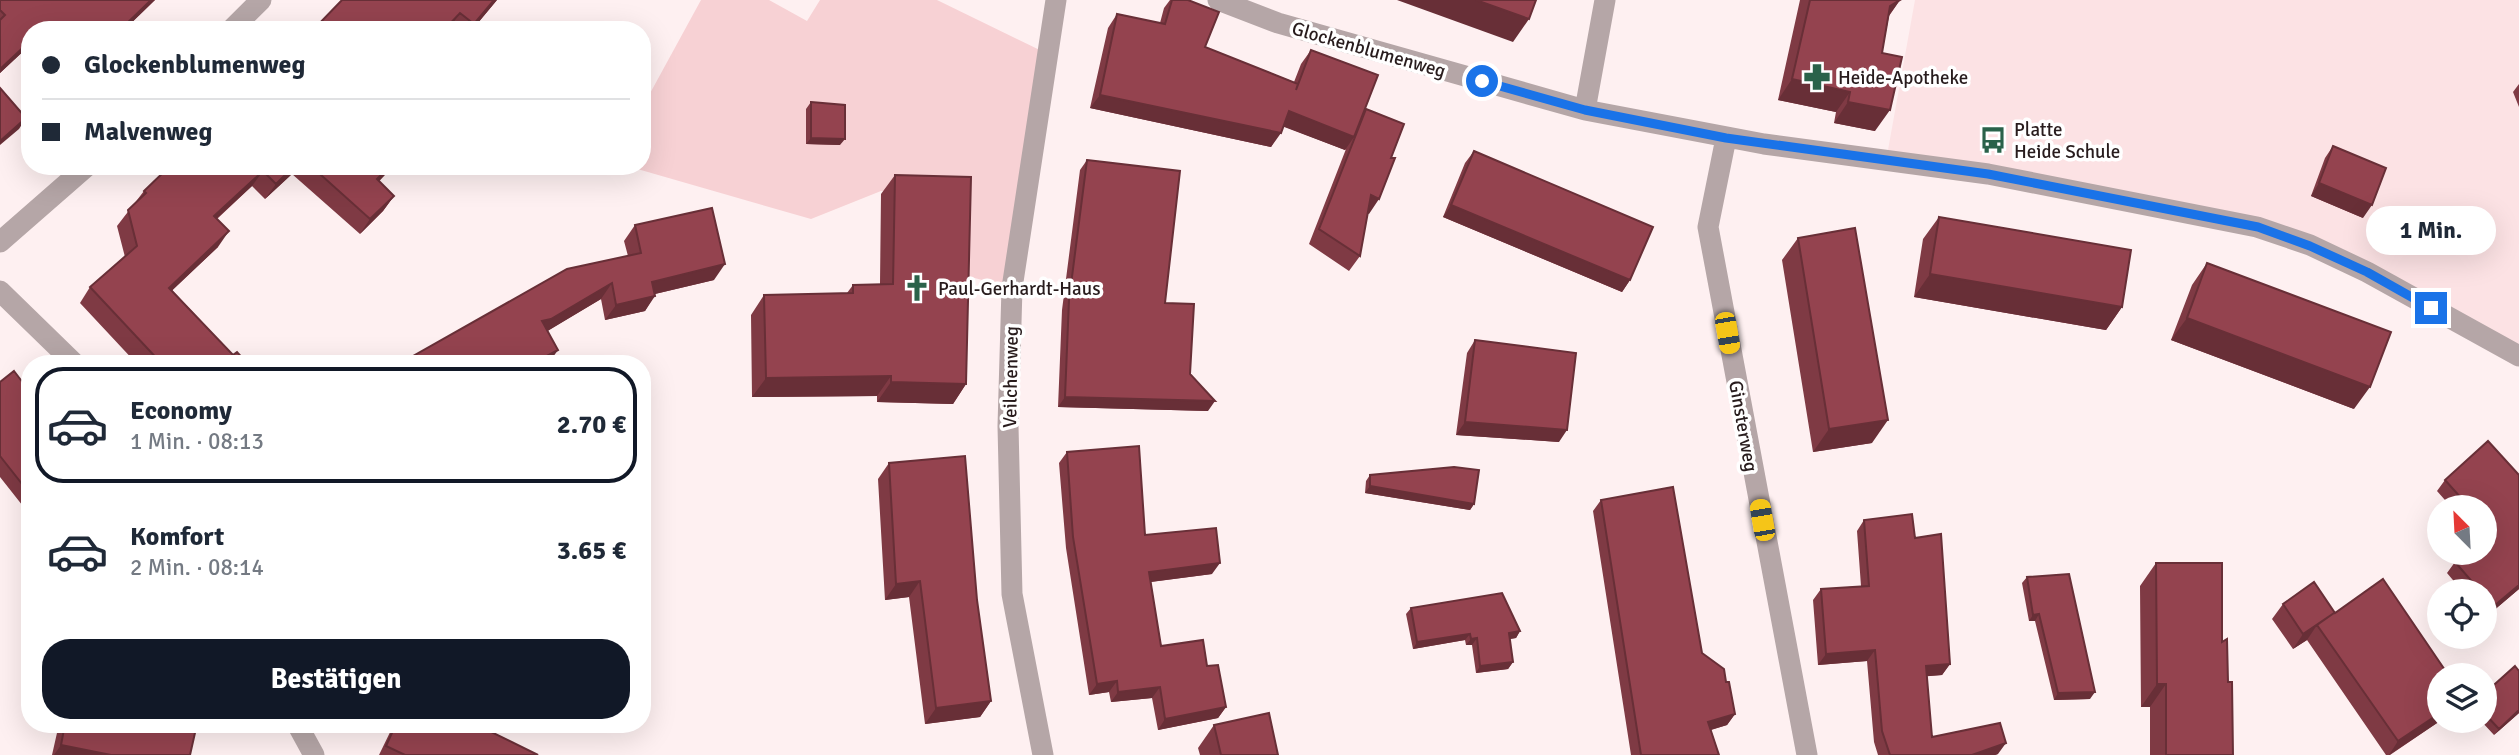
<!DOCTYPE html>
<html lang="de">
<meta charset="utf-8">
<style>
:root{--surface:#fff;--page:#f2f2f3;--text:#1f2937;--muted:#747a83;--line:#e0e1e3;--accent:#111827}
body{margin:0;font-family:Signika,sans-serif;background:var(--page);color:var(--text);height:100vh;display:flex;flex-direction:column;font-size:26px;white-space:nowrap}
*{box-sizing:border-box;margin:0}
p{font-size:23px;color:var(--muted)}
.icon{flex:none;width:38px;height:38px;fill:none;stroke:currentColor;stroke-width:2;stroke-linecap:round;stroke-linejoin:round}
.map{position:relative;flex:1;overflow:hidden}
.sheet{position:absolute;left:21px;top:355px;width:630px;height:378px;display:flex;flex-direction:column;background:var(--surface);border-radius:28px;box-shadow:0 7px 28px #0002}
.sheet>*{flex:none}
.top-card{position:absolute;left:21px;top:21px;width:630px;height:154px;border-radius:28px;box-shadow:0 7px 28px #0002;display:grid;align-content:center;height:154px;padding:0 21px;background:var(--surface)}
.needle{width:46px;rotate:336deg}
.fabs{position:absolute;left:2427px;top:495px;display:grid;gap:14px}
.fabs a{display:grid;place-items:center;width:70px;height:70px;border-radius:50%;background:var(--surface);box-shadow:0 7px 28px #0002;font-size:35px}
.end{position:absolute;width:32px;height:32px;margin:-16px;border:9px solid #1a73e8;background:#fff;box-shadow:0 0 0 4px #fff}
.from{border-radius:50%}
.bubble{position:absolute;height:49px;border-radius:24px;background:var(--surface);box-shadow:0 7px 28px #0002;font-size:23px;font-weight:800;line-height:49px;text-align:center}
.car{position:absolute;width:21px;height:42px;margin:-21px -10px;border-radius:9px;box-shadow:0 0 5px 2px #0007;background:linear-gradient(#f5c518 24%,#345 0 40%,#f5c518 0 76%,#345 0 86%,#f5c518 0)}
.top-card b{display:flex;align-items:center;gap:24px;height:66px;font-size:26px}
.top-card b+b{border-top:2px solid var(--line)}
.top-card i{width:18px;height:18px;background:var(--text)}
ul{padding:12px 0 0;list-style:none}
li{display:flex;align-items:center;gap:21px;height:116px;margin:0 14px 10px;padding:0 7px;border:4px solid transparent;border-radius:28px}
li div{flex:1}
li b{display:block;font-size:26px}
li em{font-style:normal;font-weight:800}
li.current{border-color:var(--accent)}
li>.icon{width:63px;height:63px;stroke-width:1.5}
.primary-button{display:flex;gap:14px;margin-top:auto;padding:14px 21px}
.primary-button a{flex:1;height:80px;border-radius:28px;background:var(--accent);color:#fff;font-size:28px;font-weight:800;line-height:80px;text-align:center}
.map>svg:first-child{display:block}
</style>
<div class="map">
<svg width="2519" height="755" viewBox="0 0 2519 755">
<rect width="100%" height="100%" fill="#fef0f1"/>
<!-- built -->
<path fill="#fce2e4" d="M1915 0H2519V356L2257 227 1886 161Z"/>
<!-- green -->
<path fill="#f7d1d4" d="M701 0H769L807 21 820 0H937L1048 54 1012 288 956 273 957 195 881 191 811 219 627 166H642V108Z"/>
<g fill="none" stroke-linecap="round" stroke-linejoin="round">
<!-- minor -->
<path stroke="#b5a6a7" stroke-width="21" d="M1218 0 1278 23 1585 110 1764 144 1988 174 2257 227 2310 245 2367 272 2519 356
M231 30 261 0
M1585 110 1605 0
M1726 138 1708 227 1807 755
M0 242 87 166
M0 291 75 364
M297 724 314 755
M1043 755 1012 594 1008 426 1012 288 1056 0"/>
</g>
<!-- wall -->
<path fill="#7f3a44" d="M0 0H155L124 30H30V45L0 73Z
M497 0 472 30H452L450 28 448 30H313Z
M1170 0H1188L1205 47 1294 82 1301 64 1311 50 1363 113 1366 109 1369 214 1368 213 1360 256 1349 271 1309 244 1346 149 1345 150 1283 126 1271 147 1090 108 1108 28 1117 14 1160 23 1164 8Z
M1800 0H1900L1889 16 1882 53 1875 131 1834 123 1836 112 1778 100Z
M2519 84V107L2513 92Z
M811 102 840 145 806 144V109Z
M2333 146 2363 218 2311 196 2325 158Z
M1474 151 1630 280 1622 292 1443 217 1465 163Z
M1087 160 1165 303 1190 374 1208 411 1058 407 1062 310 1080 170Z
M170 166H391L379 181 394 196 383 211 360 234 292 174 265 199 252 186 217 219 218 247 172 290 233 355 248 364H137L80 303 90 287 125 257 117 226 144 191Z
M895 175 966 384 953 404 877 402V396L752 397 751 315 764 295 847 293 853 285 880 284 881 194Z
M1939 217 2122 307 2106 330 1914 297 1923 239Z
M635 225 714 280 655 294 645 311 605 320 601 299 547 331 399 364 628 256 624 241Z
M1798 238 1872 443 1813 452 1782 260Z
M2207 263 2354 409 2171 340 2192 285Z
M1475 340 1559 442 1456 435 1467 353Z
M0 382 30 392V515L0 477Z
M1067 452 1145 535 1212 574 1151 582 1161 646 1207 666 1226 707 1218 718 1158 730 1152 698 1111 702 1109 692 1089 695 1066 548 1059 463Z
M889 463 977 600 991 701 980 717 925 724 909 597 885 600 878 479Z
M1370 475 1474 504 1470 510 1365 493 1366 481Z
M2519 475V589L2486 617 2485 616V592H2463L2447 573 2455 562 2485 553V508H2452L2437 491 2445 480Z
M1601 500 1702 653 1726 682 1735 714 1727 725 1711 730 1719 755H1631L1593 511Z
M1864 520 1915 538 1950 664 1942 675 1927 676 1932 737 1998 754 1995 755H1878L1874 742 1867 661 1818 665 1813 600 1821 589 1861 586 1857 531Z
M2156 563 2222 642 2228 682 2233 755H2150V707H2141L2140 586Z
M2027 577 2090 699 2054 700 2035 621H2029L2022 583Z
M2283 604 2335 613 2440 676V721L2390 755H2386L2307 640 2293 649 2272 619Z
M1411 608 1520 631 1516 638 1509 639 1513 662 1508 669 1476 673 1472 645H1466L1465 640 1413 649 1406 614Z
M2519 671V713L2494 735 2481 721H2485V693Z
M59 724H197L190 755H52Z
M394 724H475L538 755H379Z
M1214 725 1278 755H1200L1198 748Z"/>
<!-- shaded-wall -->
<path fill="#682f37" d="M151 0H155L124 30H120Z
M494 0H497L472 30H470Z
M1397 0H1476L1529 19 1513 42Z
M1900 0 1885 21 1890 6Z
M460 13 448 30H444Z
M30 41V45L0 73V69Z
M1792 79 1850 92 1836 112 1778 100Z
M1100 95 1281 133 1271 147 1090 108Z
M1848 102 1890 110 1875 131 1834 123Z
M1289 111 1354 137 1345 150 1279 125Z
M26 118 19 129 0 145V141Z
M811 138 845 139 840 145 806 144Z
M294 166H297L292 174 265 199 276 184Z
M390 166H391L385 175 366 195 377 179Z
M263 171 252 186 203 231 214 216Z
M2319 183 2372 205 2363 218 2311 196Z
M1371 195 1379 199 1369 214 1360 210Z
M394 196 383 211 360 234 370 219Z
M1451 205 1630 280 1622 292 1443 217Z
M229 231 218 247 159 303 169 288Z
M725 264 714 280 642 297 652 282Z
M1930 274 2122 307 2106 330 1914 297Z
M612 283 601 299 541 335 542 321Z
M655 296 645 311 605 320 616 305Z
M2187 318 2370 387 2354 409 2171 340Z
M558 350 548 364H532Z
M891 376 877 396 752 397 766 378Z
M891 382 966 384 953 404 877 402Z
M1065 397 1215 401 1208 411 1058 407Z
M1888 420 1872 443 1813 452 1829 429Z
M1465 422 1567 430 1559 442 1456 435Z
M1370 486 1474 504 1470 510 1365 493Z
M1220 563 1212 574 1142 583 1149 572Z
M920 581 909 597 885 600 896 584Z
M2519 585V589L2486 617 2494 606Z
M2334 613 2317 625 2307 640 2293 649 2303 634Z
M2039 614 2035 621H2029L2033 615Z
M1520 631 1516 638 1504 640 1509 633Z
M1470 634 1465 640 1413 649 1417 642Z
M1477 638 1472 645H1466L1471 639Z
M1875 650 1867 661 1818 665 1826 654Z
M1513 662 1508 669 1476 673 1480 666Z
M1950 664 1942 675 1918 677 1926 666Z
M1117 681 1109 692 1089 695 1097 684Z
M2157 684H2166L2150 707H2141Z
M1160 687 1152 698 1111 702 1118 692Z
M2095 692 2090 699 2054 700 2058 693Z
M991 701 980 717 925 724 936 708Z
M1226 707 1218 718 1158 730 1165 719Z
M2519 710V713L2494 735 2499 729Z
M2440 713V721L2389 755 2398 741Z
M1735 714 1727 725 1700 733 1708 722Z
M2006 743 1998 754 1995 755H1972Z
M61 745 111 755H54Z"/>
<!-- building -->
<path fill="#94434f" stroke="#682f37" stroke-width="2" d="M0 0H151L120 30H46L44 28 42 30H30V41L0 69V20L5 15 0 10Z
M342 0H494L474 24 460 13 444 30H313Z
M1172 0H1188L1219 12 1205 47 1298 84 1296 90 1311 50 1378 75 1354 137 1289 111 1281 133 1100 95 1117 14 1165 24Z
M1476 0H1536L1529 19Z
M1810 0H1900L1890 6 1882 53 1902 57 1890 110 1848 102 1850 92 1792 79Z
M0 88 26 118 0 141Z
M811 102 845 105V139L811 138Z
M1366 109 1404 124 1391 158H1395L1379 199 1371 195 1360 256 1319 229Z
M2333 146 2386 168 2372 205 2319 183Z
M1474 151 1653 227 1630 280 1451 205Z
M1087 160 1180 171 1165 303 1194 304 1190 374 1215 401 1065 397 1069 300Z
M170 166H294L276 184 263 171 214 216 229 231 169 288 233 355 237 352 248 364H162L90 287 137 246 128 210 146 193 144 191Z
M311 166H390L377 179 394 196 370 219Z
M895 175 971 177 966 384 891 382V376L766 378 764 295 853 293V285L893 284Z
M712 208 725 264 652 282 655 296 616 305 612 283 551 319 542 321 558 350 532 364H399L567 269 641 253 635 225Z
M1939 217 2131 250 2122 307 1930 274Z
M1855 228 1888 420 1829 429 1798 238Z
M2207 263 2391 332 2370 387 2187 318Z
M1475 340 1576 353 1567 430 1465 422Z
M14 371 30 392V494L0 456V382Z
M2488 441 2519 475V585L2494 606 2485 596V592H2481L2455 562 2465 553H2485V535L2491 530 2485 524V508H2470L2445 480Z
M1139 446 1145 535 1216 528 1220 563 1149 572 1161 646 1203 640 1207 666 1218 665 1226 707 1165 719 1160 687 1118 692 1117 681 1097 684 1073 537 1067 452Z
M965 456 977 600 991 701 936 708 920 581 896 584 889 463Z
M1454 467 1479 470 1474 504 1370 486V475Z
M1673 487 1702 653 1724 669 1726 682H1729L1735 714 1708 722 1719 755H1641L1601 500Z
M1912 514 1915 538 1941 534 1950 664 1926 666 1932 737 2000 723 2006 743 1972 755H1890L1882 731 1875 650 1826 654 1821 589 1869 586 1864 520Z
M2156 563H2222V642L2227 639 2228 682H2232L2233 755H2166V684H2157Z
M2069 574 2095 692 2058 693 2039 614 2033 615 2027 577Z
M2383 579 2449 676H2440V713L2398 741 2317 625 2334 613 2303 634 2283 604 2314 582 2335 613Z
M1502 593 1520 631 1509 633 1513 662 1480 666 1477 638 1471 639 1470 634 1417 642 1411 608Z
M2515 666 2519 671V710L2499 729 2485 714V693Z
M1269 713 1278 755H1221L1214 725Z
M65 724H197L190 755H111L61 745Z
M396 724H475L538 755H405L386 746Z"/>
<g fill="none" stroke-linecap="round" stroke-linejoin="round">
<!-- route -->
<path stroke="#1a73e8" stroke-width="9" d="M1482 81 1585 110 1726 138 1988 174 2258 227 2310 246 2367 272 2431 308"/>
</g>
<!-- icons -->
<defs>
<symbol id="pharmacy-bare" viewBox="-9 -9 18 18"><path d="M-2-6h4v4h4v4h-4v4h-4v-4h-4v-4h4Z" fill="#2a624a" stroke="#fff" stroke-width="2.5" paint-order="stroke"/></symbol>
<symbol id="bus-bare" viewBox="-9 -9 18 18"><path d="M-5-6H5V4H4V6H2V4H-2V6H-4V4H-5ZM-3.5-4V0h7V-4ZM-3.5 1.2v1.5H-2V1.2ZM2 1.2v1.5H3.5V1.2Z" fill="#2a624a" stroke="#fff" stroke-width="2.5" paint-order="stroke"/></symbol>
<symbol id="church-bare" viewBox="-9 -9 18 18"><path d="M-1.2-6h2.4v3.5h3.3v2.4h-3.3V6h-2.4V-.1h-3.3v-2.4h3.3Z" fill="#2a624a" stroke="#fff" stroke-width="2.5" paint-order="stroke"/></symbol>
</defs>
<g fill-rule="evenodd">
<use href="#pharmacy-bare" x="1798" y="58" width="38" height="38"/>
<use href="#bus-bare" x="1974" y="121" width="38" height="38"/>
<use href="#church-bare" x="898" y="269" width="38" height="38"/>
</g>
<g text-anchor="middle" stroke-width="7" stroke-linejoin="round" paint-order="stroke">
<!-- street labels -->
<g font-size="19" fill="#281c1d" stroke="#fff">
<text transform="translate(1369 49) rotate(16)" y="7">Glockenblumenweg</text>
<text transform="translate(1010 377) rotate(-89)" y="7">Veilchenweg</text>
<text transform="translate(1744 426) rotate(80)" y="7">Ginsterweg</text>
</g>
<!-- poi labels -->
<g font-size="19" fill="#281c1d" stroke="#fff" text-anchor="start">
<text x="1838" y="84">Heide-Apotheke</text>
<text x="2014" y="136">Platte<tspan x="2014" dy="22">Heide Schule</tspan></text>
<text x="938" y="295">Paul-Gerhardt-Haus</text>
</g>
</g>
</svg>
<div class="fabs">
<a><svg class="needle" viewBox="-14 -14 28 28"><path d="M0-13l5 13h-10z" fill="#e53935"/><path d="M0 13l5-13h-10z" fill="#747a83"/></svg></a>
<a><svg class="icon" aria-label="locate" viewBox="0 0 24 24"><circle cx="12" cy="12" r="6"/><path d="M12 2v4M12 18v4M2 12h4M18 12h4"/></svg></a>
<a><svg class="icon" aria-label="layers" viewBox="0 0 24 24"><path d="M12 4l9 5-9 5-9-5zM3 14l9 5 9-5"/></svg></a>
</div>
<i class="end from" style="left:1482px;top:81px"></i>
<i class="end" style="left:2431px;top:308px"></i>
<div class="bubble" style="left:2366px;top:206px;width:130px">1 Min.</div>
<i class="car" style="left:1727px;top:333px;rotate:170deg"></i>
<i class="car" style="left:1762px;top:520px;rotate:350deg"></i>
<div class="top-card">
<b><i class="from"></i>Glockenblumenweg</b>
<b><i></i>Malvenweg</b>
</div>
<section class="sheet">
<ul>
<li class="current"><svg class="icon" aria-label="car" viewBox="0 0 24 24"><path d="M5 17H2v-5l4-1 3-4h7l3 4 3 1v5h-3M9 17h6M6 11h13"/><circle cx="7" cy="17" r="2"/><circle cx="17" cy="17" r="2"/></svg><div><b>Economy</b><p>1 Min. · 08:13</p></div><em>2.70 €</em></li>
<li><svg class="icon" aria-label="car" viewBox="0 0 24 24"><path d="M5 17H2v-5l4-1 3-4h7l3 4 3 1v5h-3M9 17h6M6 11h13"/><circle cx="7" cy="17" r="2"/><circle cx="17" cy="17" r="2"/></svg><div><b>Komfort</b><p>2 Min. · 08:14</p></div><em>3.65 €</em></li>
</ul>
<div class="primary-button"><a>Bestätigen</a></div>
</section>
</div>
